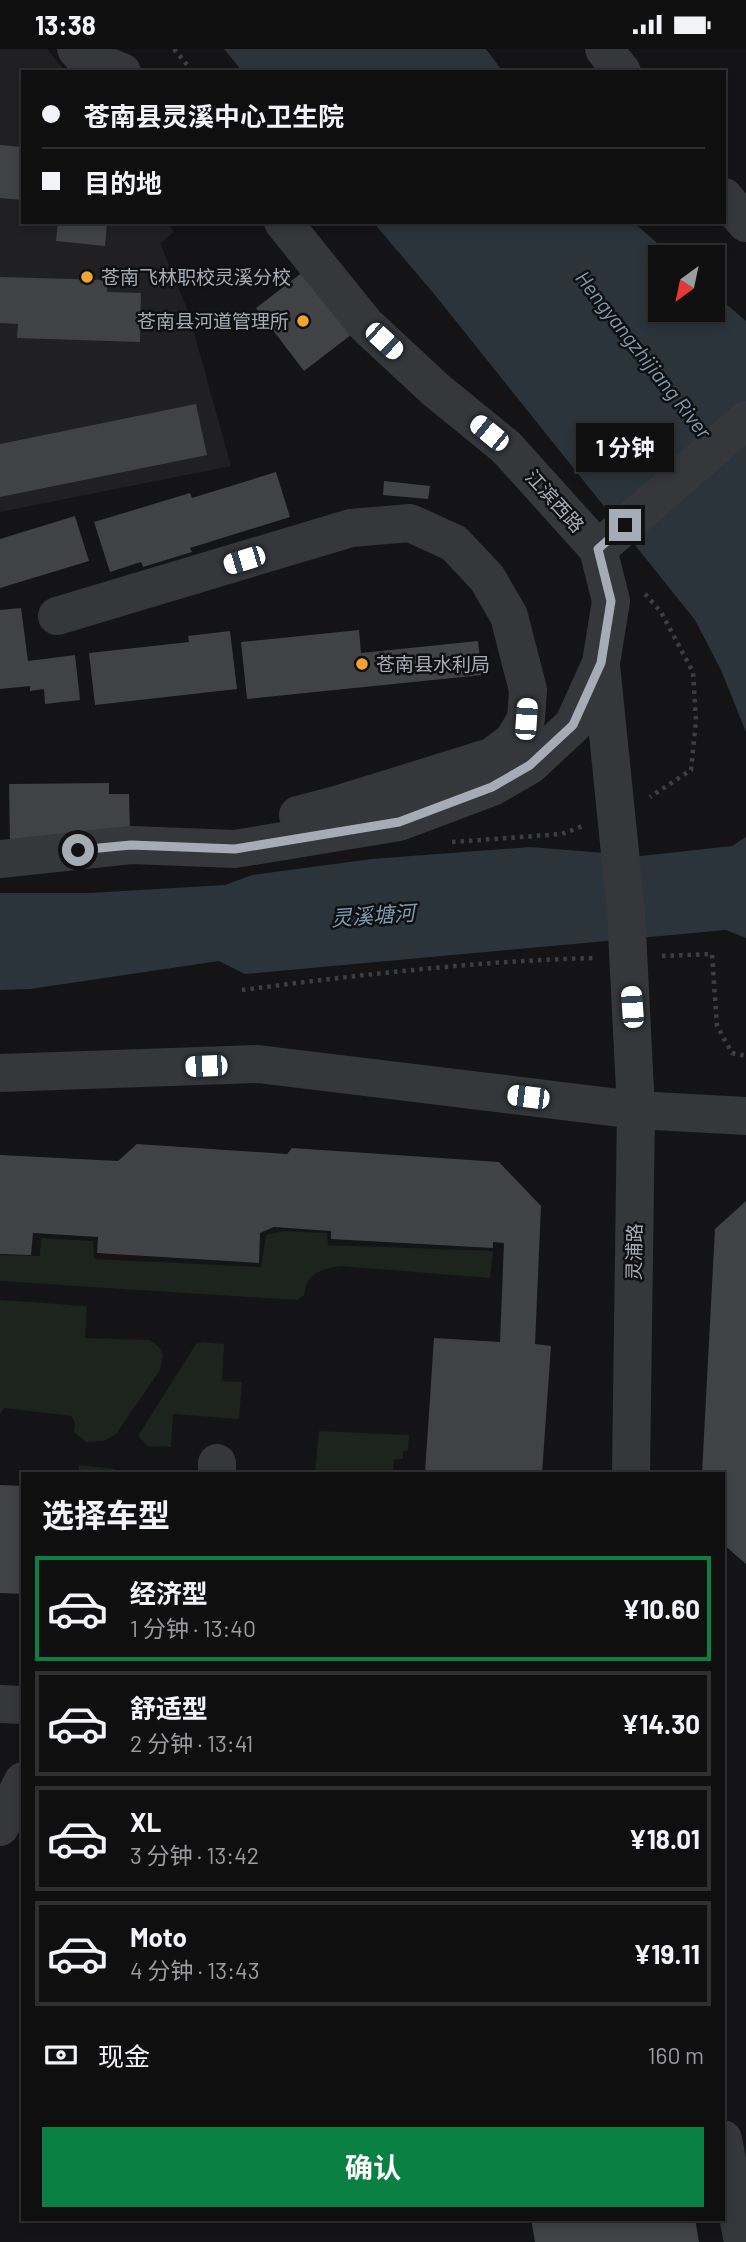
<!DOCTYPE html>
<html lang="zh">
<meta charset="utf-8">
<style>
:root{--surface:#0f0f10;--page:#181819;--text:#f1f3f6;--muted:#9b9c9f;--line:#2f2f30;--accent:#0b8043}
body{margin:0;font-family:Barlow,"Noto Sans SC",sans-serif;background:var(--page);color:var(--text);height:100vh;display:flex;flex-direction:column;font-size:26px;white-space:nowrap}
*{box-sizing:border-box;margin:0}
p{font-size:23px;color:var(--muted)}
.icon{flex:none;width:38px;height:38px;fill:none;stroke:currentColor;stroke-width:2;stroke-linecap:round;stroke-linejoin:round}
.map{position:relative;flex:1;overflow:hidden}
.sheet{position:absolute;left:21px;top:1423px;width:704px;height:749px;display:flex;flex-direction:column;background:var(--surface);border-radius:0px;box-shadow:0 4px 10px #0003,0 0 0 2px var(--line)}
.sheet>*{flex:none}
.banner{position:absolute;left:21px;top:21px;width:705px;height:154px;border-radius:0px;box-shadow:0 4px 10px #0003,0 0 0 2px var(--line);display:grid;align-content:center;height:154px;padding:0 21px;background:var(--surface)}
.needle{width:46px;rotate:213deg}
.controls{position:absolute;left:648px;top:196px;display:grid;gap:14px}
.controls a{display:grid;place-items:center;width:77px;height:77px;border-radius:0px;background:var(--surface);box-shadow:0 4px 10px #0003,0 0 0 2px var(--line);font-size:35px}
.end{position:absolute;width:32px;height:32px;margin:-16px;border:9px solid #a6acb6;background:#111;box-shadow:0 0 0 4px #111}
.from{border-radius:50%}
.bubble{position:absolute;height:49px;border-radius:0px;background:var(--surface);box-shadow:0 4px 10px #0003,0 0 0 2px var(--line);font-size:23px;font-weight:700;line-height:49px;text-align:center}
.car{position:absolute;width:21px;height:42px;margin:-21px -10px;border-radius:9px;box-shadow:0 0 5px 2px #0007;background:linear-gradient(#fff 24%,#345 0 40%,#fff 0 76%,#345 0 86%,#fff 0)}
.banner b{display:flex;align-items:center;gap:24px;height:66px;font-size:26px}
.banner b+b{border-top:2px solid var(--line)}
.banner i{width:18px;height:18px;background:var(--text)}
ul{padding:0;list-style:none}
li{display:flex;align-items:center;gap:21px;height:105px;margin:0 14px 10px;padding:0 7px;border:4px solid var(--line);border-radius:0px}
li div{flex:1}
li b{display:block;font-size:26px}
li em{font-style:normal;font-weight:700}
li.current{border-color:var(--accent)}
li>.icon{width:63px;height:63px;stroke-width:1.5}
h2{padding:0 21px;font-size:32px;line-height:84px}
.pay{display:flex;align-items:center;gap:18px;height:77px;padding:0 21px;font-size:26px}
.pay p{margin-inline-start:auto}
.button{display:flex;gap:14px;margin-top:auto;padding:14px 21px}
.button a{flex:1;height:80px;border-radius:0px;background:var(--accent);color:#fff;font-size:28px;font-weight:700;line-height:80px;text-align:center}
.status{display:flex;justify-content:space-between;align-items:center;height:49px;padding:0 35px;background:var(--surface);direction:ltr}
.status svg{height:19px;fill:currentColor}
.map>svg:first-child{display:block}
</style>
<div class="status"><b>13:38</b><svg viewBox="0 0 49 12"><path d="M0 12V9h3v3zM5 12V6h3v6zM10 12V3h3v9zM15 12V0h3v12zM26 1h20v11H26zM47 4h2v5h-2z"/></svg></div>
<div class="map">
<svg width="746" height="2193" viewBox="0 0 746 2193">
<rect width="100%" height="100%" fill="#141416"/>
<!-- built -->
<path fill="#202023" d="M0 0H47L66 23H23V173H167L174 183 160 194 188 262 231 417 0 463Z"/>
<!-- green -->
<path fill="#1c241d" d="M284 1182 327 1184 328 1196 493 1202 490 1229 340 1217C320 1221 307 1223 304 1246L297 1251 0 1232V1206L40 1207 41 1189 93 1192 94 1210 261 1218 266 1186Z
M0 1251 87 1257 85 1289 150 1291 158 1297 163 1305 160 1321 116 1385 104 1392 86 1393 74 1383 75 1373 71 1367 4 1359 0 1365Z
M203 1293 224 1295 222 1332 242 1333 239 1370 173 1365 171 1398 148 1397 138 1387 196 1295Z
M319 1382 409 1386 408 1401 403 1402V1410H394L393 1424H315Z
M79 1416 115 1420V1424H72L79 1423Z"/>
<!-- water -->
<path fill="#2a343a" d="M224 0H486L503 23H243Z
M373 173H633L673 208H660V261H712V243L746 272V683L721 621 695 571 435 246Z
M746 788V889L726 881 245 925 219 912 30 940 0 941V844H89L225 836 252 826 372 810 530 798 641 807 732 797Z"/>
<!-- building -->
<path fill="#404246" d="M0 96 23 98V151L0 149Z
M58 173H107L105 197 56 192Z
M303 223 351 286 304 322 256 259Z
M0 228 107 231V243L141 244 140 293 17 289 18 275 0 274Z
M196 355 207 406 0 448V395Z
M276 423 290 468 190 499 192 503 143 518 141 513 110 523 94 473 190 444 192 449Z
M384 432 430 437 428 450 383 446Z
M75 467 89 512 0 539V490Z
M21 559 28 612 75 606 80 651 45 655 44 640 30 642V637L0 640V561Z
M359 581 361 604 478 592 482 626 247 650 241 593Z
M230 582 237 640 95 656 89 604 189 593 188 587Z
M109 734V745H129L130 784 10 797 9 735Z
M137 1095 287 1105 292 1099 499 1113 541 1157 535 1295 551 1297 542 1424H425L434 1289 500 1293 504 1194 493 1193V1199L331 1190V1182L274 1178 260 1184 259 1214 97 1204 98 1188 33 1184 31 1206 0 1205V1106L118 1112Z
M746 1152V1515L723 1495V1424H702L715 1180Z
M0 1436 23 1437V1545L0 1544Z
M531 2170H695L699 2193H535Z"/>
<g fill="none" stroke-linecap="round" stroke-linejoin="round">
<!-- path -->
<path stroke="#3b3e42" stroke-width="4.5" stroke-dasharray="3.5 5" stroke-linecap="butt" d="M174 0 193 23
M645 545 661 563 693 623 696 672 691 721 650 748
M452 793 562 785 585 776
M662 907 712 905 717 977 732 1004 746 1007
M242 941C359 926 476 912 594 909"/>
<!-- minor -->
<path stroke="#35373b" stroke-width="38" d="M76 0 83 8 122 23
M604 0 622 23
M724 148 746 174
M598 500 746 371
M57 567 351 479 410 474 454 494 487 529 509 567 528 641 526 670 513 692 491 708 333 757 298 766
M601 616 626 863 636 1061 631 1424
M0 810 131 796 235 800 399 773 492 738 530 716 573 676 601 614 611 552 598 500 506 398 436 341 366 276 283 173
M0 1024 258 1015 636 1061 746 1067
M217 1424V1414
M0 1655 23 1656
M0 1778 23 1732
M723 2090 743 2193"/>
</g>
<g fill="none" stroke-linecap="round" stroke-linejoin="round">
<!-- route -->
<path stroke="#a6acb6" stroke-width="9" d="M78 801 131 796 235 800 399 773 492 738 530 716 573 676 601 614 611 552 598 500 625 476"/>
</g>
<!-- markers -->
<g fill="#f2a330" stroke="#0f0f11" stroke-width="2.5">
<circle cx="87" cy="228" r="7"/>
<circle cx="303" cy="272" r="7"/>
<circle cx="362" cy="615" r="7"/>
</g>
<g text-anchor="middle" stroke-width="5" stroke-linejoin="round" paint-order="stroke">
<!-- poi labels -->
<g font-size="19" fill="#a6acb6" stroke="#0f0f11" text-anchor="start">
<text x="101" y="235">苍南飞林职校灵溪分校</text>
<text x="289" y="279" text-anchor="end">苍南县河道管理所</text>
<text x="376" y="622">苍南县水利局</text>
</g>
<!-- street labels -->
<g font-size="19" fill="#a6acb6" stroke="#0f0f11">
<text transform="translate(555 452) rotate(48)" y="7">江滨西路</text>
<text transform="translate(634 1203) rotate(-89)" y="7">灵浦路</text>
</g>
<!-- water labels -->
<g font-size="21" font-style="italic" fill="#7d9cb2" stroke="#0f0f11">
<text transform="translate(643 306) rotate(52)" y="7">Hengyangzhijiang River</text>
<text transform="translate(373 867) rotate(-4)" y="7">灵溪塘河</text>
</g>
</g>
</svg>
<div class="controls">
<a><svg class="needle" viewBox="-14 -14 28 28"><path d="M0-13l5 13h-10z" fill="#e53935"/><path d="M0 13l5-13h-10z" fill="#9b9c9f"/></svg></a>
</div>
<i class="end from" style="left:78px;top:801px"></i>
<i class="end" style="left:625px;top:476px"></i>
<div class="bubble" style="left:576px;top:374px;width:98px">1 分钟</div>
<i class="car" style="left:384px;top:292px;rotate:133deg"></i>
<i class="car" style="left:489px;top:384px;rotate:309deg"></i>
<i class="car" style="left:244px;top:511px;rotate:253deg"></i>
<i class="car" style="left:526px;top:670px;rotate:4deg"></i>
<i class="car" style="left:632px;top:958px;rotate:356deg"></i>
<i class="car" style="left:206px;top:1017px;rotate:268deg"></i>
<i class="car" style="left:528px;top:1048px;rotate:277deg"></i>
<div class="banner">
<b><i class="from"></i>苍南县灵溪中心卫生院</b>
<b><i></i>目的地</b>
</div>
<section class="sheet">
<h2>选择车型</h2>
<ul>
<li class="current"><svg class="icon" aria-label="car" viewBox="0 0 24 24"><path d="M5 17H2v-5l4-1 3-4h7l3 4 3 1v5h-3M9 17h6M6 11h13"/><circle cx="7" cy="17" r="2"/><circle cx="17" cy="17" r="2"/></svg><div><b>经济型</b><p>1 分钟 · 13:40</p></div><em>¥10.60</em></li>
<li><svg class="icon" aria-label="car" viewBox="0 0 24 24"><path d="M5 17H2v-5l4-1 3-4h7l3 4 3 1v5h-3M9 17h6M6 11h13"/><circle cx="7" cy="17" r="2"/><circle cx="17" cy="17" r="2"/></svg><div><b>舒适型</b><p>2 分钟 · 13:41</p></div><em>¥14.30</em></li>
<li><svg class="icon" aria-label="car" viewBox="0 0 24 24"><path d="M5 17H2v-5l4-1 3-4h7l3 4 3 1v5h-3M9 17h6M6 11h13"/><circle cx="7" cy="17" r="2"/><circle cx="17" cy="17" r="2"/></svg><div><b>XL</b><p>3 分钟 · 13:42</p></div><em>¥18.01</em></li>
<li><svg class="icon" aria-label="car" viewBox="0 0 24 24"><path d="M5 17H2v-5l4-1 3-4h7l3 4 3 1v5h-3M9 17h6M6 11h13"/><circle cx="7" cy="17" r="2"/><circle cx="17" cy="17" r="2"/></svg><div><b>Moto</b><p>4 分钟 · 13:43</p></div><em>¥19.11</em></li>
</ul>
<div class="pay"><svg class="icon" aria-label="cash" viewBox="0 0 24 24"><path d="M3 7h18v10H3z"/><circle cx="12" cy="12" r="2"/></svg>现金<p>160 m</p></div>
<div class="button"><a>确认</a></div>
</section>
</div>
